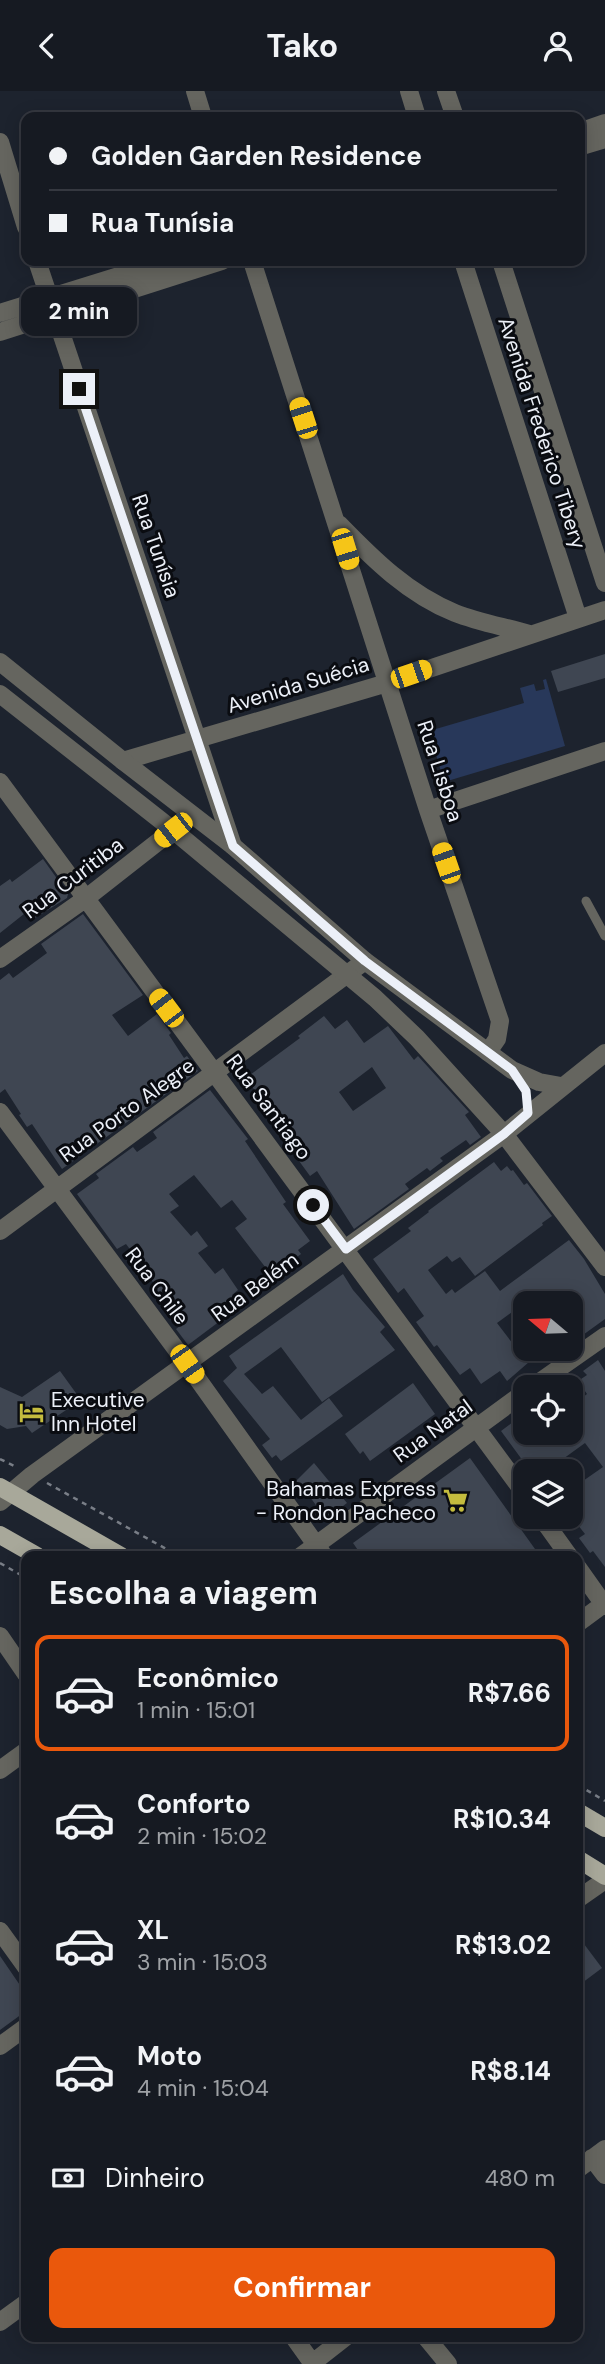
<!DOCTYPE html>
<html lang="pt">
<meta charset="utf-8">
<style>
:root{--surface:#161a22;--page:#1f232a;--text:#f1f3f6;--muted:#9ea1a5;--line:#353840;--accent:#ea580c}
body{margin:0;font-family:"DM Sans",sans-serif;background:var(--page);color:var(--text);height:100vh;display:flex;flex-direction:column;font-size:26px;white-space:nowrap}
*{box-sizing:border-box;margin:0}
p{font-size:23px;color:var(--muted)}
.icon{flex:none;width:38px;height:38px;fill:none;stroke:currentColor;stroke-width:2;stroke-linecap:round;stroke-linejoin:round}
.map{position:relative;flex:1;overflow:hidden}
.sheet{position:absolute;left:21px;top:1460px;width:562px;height:791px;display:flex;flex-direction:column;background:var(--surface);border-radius:14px;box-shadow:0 4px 18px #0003,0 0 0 2px var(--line)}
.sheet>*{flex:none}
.hud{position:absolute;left:21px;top:21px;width:564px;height:154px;border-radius:14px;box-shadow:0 4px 18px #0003,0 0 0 2px var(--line);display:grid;align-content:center;height:154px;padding:0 28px;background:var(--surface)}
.needle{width:46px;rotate:289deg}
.controls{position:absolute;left:513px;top:1200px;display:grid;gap:14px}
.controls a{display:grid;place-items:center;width:70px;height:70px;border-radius:14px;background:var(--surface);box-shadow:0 4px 18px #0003,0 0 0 2px var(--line);font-size:35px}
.end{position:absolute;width:32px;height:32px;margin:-16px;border:9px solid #ecf0f8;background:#111;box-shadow:0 0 0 4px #111}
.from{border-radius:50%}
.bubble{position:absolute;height:49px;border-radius:14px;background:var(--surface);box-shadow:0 4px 18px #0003,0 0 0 2px var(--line);font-size:23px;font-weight:700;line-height:49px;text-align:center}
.car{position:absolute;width:21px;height:42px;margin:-21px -10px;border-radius:9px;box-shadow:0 0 5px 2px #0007;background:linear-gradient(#f5c518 24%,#345 0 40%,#f5c518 0 76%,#345 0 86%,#f5c518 0)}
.hud b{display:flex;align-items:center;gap:24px;height:66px;font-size:26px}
.hud b+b{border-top:2px solid var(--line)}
.hud i{width:18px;height:18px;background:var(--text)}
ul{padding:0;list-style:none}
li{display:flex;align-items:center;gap:21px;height:116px;margin:0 14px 10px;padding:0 14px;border:4px solid transparent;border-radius:14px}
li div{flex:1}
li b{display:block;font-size:26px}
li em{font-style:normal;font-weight:700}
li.selected{border-color:var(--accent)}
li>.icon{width:63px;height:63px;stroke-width:1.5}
h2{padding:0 28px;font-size:32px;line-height:84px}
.pay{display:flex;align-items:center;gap:18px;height:77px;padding:0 28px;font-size:26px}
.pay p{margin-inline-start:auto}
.button{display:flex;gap:14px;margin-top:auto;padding:14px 28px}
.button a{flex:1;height:80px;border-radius:14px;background:var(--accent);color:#fff;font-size:28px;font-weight:700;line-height:80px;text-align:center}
header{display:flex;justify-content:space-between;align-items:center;height:91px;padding:0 28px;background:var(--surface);font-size:32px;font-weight:700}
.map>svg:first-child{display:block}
</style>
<header><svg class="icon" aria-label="back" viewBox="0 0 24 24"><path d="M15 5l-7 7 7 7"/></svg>Tako<svg class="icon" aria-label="person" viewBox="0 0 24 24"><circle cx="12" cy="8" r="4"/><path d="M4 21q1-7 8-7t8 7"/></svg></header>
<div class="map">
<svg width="605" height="2273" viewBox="0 0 605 2273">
<rect width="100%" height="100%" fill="#1d232e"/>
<!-- green -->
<path fill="#28385a" d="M546 588 565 655 444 691 429 640 524 612 520 597 534 593 536 600 545 598 543 589Z"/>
<!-- building -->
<path fill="#3f4652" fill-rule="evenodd" d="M605 563V587L558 601 551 580Z
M43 768 68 803 67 807 35 827 29 819 0 842V795L10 788 12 791Z
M83 823 143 904 112 924 128 945 157 923 171 942 169 944 184 967 187 965 198 980 62 1078 32 1033 27 1036 19 1024 21 1023 5 998 0 1002V889L9 882 13 887 47 862 41 853Z
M324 925 335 938 347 929 364 952 388 935 414 969 418 965 469 1021 465 1024 481 1046 470 1054 466 1049 440 1067 443 1070 430 1080 427 1077 405 1093 409 1098 354 1138 317 1080 310 1085 283 1048 286 1046 269 1024 266 1026 253 1008 258 1004 246 987 300 947 298 945ZM372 976 386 997 353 1020 339 1001Z
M210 999 248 1048 245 1050 286 1111 283 1113 310 1150 298 1159 301 1163 284 1176 281 1172 269 1181 235 1137 247 1128 232 1109 221 1117 194 1084 169 1103 179 1115 170 1121 191 1145 197 1140 208 1155 198 1162 215 1183 223 1177 238 1199 232 1204 236 1209 228 1215 232 1221 188 1254 176 1238 184 1232 157 1200 158 1199 141 1173 126 1153 117 1158 77 1103 99 1087 96 1083 133 1056 137 1061 157 1047 153 1041Z
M494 1071 501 1080 507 1075 511 1080 513 1079 524 1094 527 1092 552 1125 542 1132 543 1134 475 1185 460 1166 452 1171 447 1165 428 1179 446 1203 452 1198 455 1202 485 1180 500 1200 569 1149 584 1168 605 1203V1228L576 1249 570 1242V1213H523L497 1232 513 1253 525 1243V1258H544L507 1290 500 1280 481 1293 470 1277 460 1284 437 1254 434 1256 416 1231 424 1225 404 1197 398 1202 373 1168 411 1140 408 1137 429 1121 428 1120Z
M343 1183 353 1199 385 1236 380 1241 395 1259 322 1311 281 1256 244 1283 262 1303 273 1295 301 1329 329 1307 343 1325 281 1370 276 1364 272 1367 262 1354 270 1348 223 1290 237 1277 229 1265Z
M598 1269 605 1280V1476L593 1460 590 1462 579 1447 585 1443 570 1424V1399L603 1376 585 1352 545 1381H531L501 1340 525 1322V1342H570V1316L587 1303 578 1290 587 1284 583 1280Z
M60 1280 81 1309 32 1342 26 1335 7 1338 0 1334V1296L22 1306Z
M413 1292 435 1323 370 1370 363 1360 360 1363 345 1343Z
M470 1367 540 1465H362L353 1452Z
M314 1372 347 1412 326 1428 310 1406 309 1407 295 1391Z
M578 1845 602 1877 578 1895Z
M0 1865 26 1903V1920L0 1939Z"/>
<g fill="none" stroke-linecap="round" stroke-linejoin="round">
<!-- path -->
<path stroke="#797e87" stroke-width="2.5" stroke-dasharray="5 5" stroke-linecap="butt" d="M0 1368 16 1376
M47 1392 179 1465
M0 1472 26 1487
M578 1694 605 1710"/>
<!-- service -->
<path stroke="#65655f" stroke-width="9" d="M586 810 605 845"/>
<!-- minor -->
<path stroke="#65655f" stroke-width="18" d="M195 0 203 26
M409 0 417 26
M446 0 455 26
M0 51 26 136
M37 170 233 755
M252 170 428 719 500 930 497 948 488 961
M463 170 578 527
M501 170 605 492
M339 433C373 468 408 503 455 522 478 531 505 536 529 543
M123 670 387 592 605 519
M0 691 525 1403
M428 719 605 660
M0 868 85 808 173 739
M0 1021 187 1273 324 1465
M504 1043 605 1176
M0 1140 365 870
M531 1297 605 1245
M541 1426 569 1465
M301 1465 525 1301
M578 1477 605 1515
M578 1532 605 1512
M0 1545 26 1583
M0 1679 26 1660
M578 1808 605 1789
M0 1840 26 1876
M0 1955 26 1936
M592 2067 605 2084
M578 2078 605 2058
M0 2231 26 2212
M293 2245 313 2273
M425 2245 448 2273
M311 2273 347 2245"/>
<!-- tertiary -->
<path stroke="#65655f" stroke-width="18" d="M579 41 605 32
M579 56 605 48
M0 222 167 170
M0 241 222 170
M0 571 123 670 233 755 365 870 512 979 539 991 561 995
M0 603 173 739 375 907 417 947 504 1043
M0 1411 32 1384 504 1043 605 962"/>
<!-- primary -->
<path stroke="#a8a89a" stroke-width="18" d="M0 1396 121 1465
M0 1444 37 1465
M578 1721 605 1737
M578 1768 605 1785"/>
</g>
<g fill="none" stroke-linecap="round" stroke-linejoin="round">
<!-- route -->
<path stroke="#ecf0f8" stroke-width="9" d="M79 298 233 755 365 870 512 979 526 1000 528 1022 504 1043 346 1158 313 1114"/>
</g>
<!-- icons -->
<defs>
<symbol id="hotel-bare" viewBox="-9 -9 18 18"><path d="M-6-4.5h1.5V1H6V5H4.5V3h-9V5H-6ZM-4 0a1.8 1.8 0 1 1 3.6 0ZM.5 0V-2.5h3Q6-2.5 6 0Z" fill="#c4bc3e" stroke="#0a0c11" stroke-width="2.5" paint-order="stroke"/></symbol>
<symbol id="supermarket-bare" viewBox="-9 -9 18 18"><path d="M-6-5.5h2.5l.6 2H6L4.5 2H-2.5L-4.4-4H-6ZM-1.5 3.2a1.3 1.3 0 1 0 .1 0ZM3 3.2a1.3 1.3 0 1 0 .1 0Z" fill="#c4bc3e" stroke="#0a0c11" stroke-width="2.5" paint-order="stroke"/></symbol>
</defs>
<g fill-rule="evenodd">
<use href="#hotel-bare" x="14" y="1304" width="35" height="35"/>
<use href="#supermarket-bare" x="438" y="1392" width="35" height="35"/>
</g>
<g text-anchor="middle" stroke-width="6" stroke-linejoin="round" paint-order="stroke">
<!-- street labels -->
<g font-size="21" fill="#ecf0f8" stroke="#0a0c11">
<text transform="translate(542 342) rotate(72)" y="7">Avenida Frederico Tibery</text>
<text transform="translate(156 455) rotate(71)" y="7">Rua Tunísia</text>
<text transform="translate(298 594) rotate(-17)" y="7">Avenida Suécia</text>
<text transform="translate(440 680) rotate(72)" y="7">Rua Lisboa</text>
<text transform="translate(73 787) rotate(-37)" y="7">Rua Curitiba</text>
<text transform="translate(269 1016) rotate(53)" y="7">Rua Santiago</text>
<text transform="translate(127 1019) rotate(-36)" y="7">Rua Porto Alegre</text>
<text transform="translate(157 1195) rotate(53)" y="7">Rua Chile</text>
<text transform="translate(255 1196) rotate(-36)" y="7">Rua Belém</text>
<text transform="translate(433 1340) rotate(-36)" y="7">Rua Natal</text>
</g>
<!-- poi labels -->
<g font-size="21" fill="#ecf0f8" stroke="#0a0c11" text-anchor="start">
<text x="51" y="1316">Executive<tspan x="51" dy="24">Inn Hotel</tspan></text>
<text x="436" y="1405" text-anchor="end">Bahamas Express<tspan x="436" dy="24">- Rondon Pacheco</tspan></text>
</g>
</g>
</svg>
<div class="controls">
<a><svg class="needle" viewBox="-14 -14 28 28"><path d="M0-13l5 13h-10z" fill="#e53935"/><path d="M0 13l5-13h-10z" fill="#9ea1a5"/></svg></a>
<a><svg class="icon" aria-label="locate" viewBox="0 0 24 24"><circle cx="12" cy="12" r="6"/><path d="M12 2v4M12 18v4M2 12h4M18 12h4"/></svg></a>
<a><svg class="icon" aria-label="layers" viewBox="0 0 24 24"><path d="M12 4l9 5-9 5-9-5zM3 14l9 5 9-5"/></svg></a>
</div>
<i class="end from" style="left:313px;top:1114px"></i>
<i class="end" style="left:79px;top:298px"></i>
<div class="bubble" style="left:21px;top:196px;width:116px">2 min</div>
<i class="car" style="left:303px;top:327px;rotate:342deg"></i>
<i class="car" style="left:345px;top:458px;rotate:163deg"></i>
<i class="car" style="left:411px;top:583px;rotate:71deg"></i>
<i class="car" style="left:173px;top:739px;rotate:232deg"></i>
<i class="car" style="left:446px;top:772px;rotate:341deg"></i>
<i class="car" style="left:166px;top:917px;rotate:323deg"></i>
<i class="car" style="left:187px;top:1273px;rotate:145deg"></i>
<div class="hud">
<b><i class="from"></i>Golden Garden Residence</b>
<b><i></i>Rua Tunísia</b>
</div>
<section class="sheet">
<h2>Escolha a viagem</h2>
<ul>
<li class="selected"><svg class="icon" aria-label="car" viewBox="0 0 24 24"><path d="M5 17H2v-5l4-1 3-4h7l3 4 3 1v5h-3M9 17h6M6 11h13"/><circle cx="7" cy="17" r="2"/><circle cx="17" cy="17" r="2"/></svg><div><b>Econômico</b><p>1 min · 15:01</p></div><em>R$7.66</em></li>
<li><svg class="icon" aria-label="car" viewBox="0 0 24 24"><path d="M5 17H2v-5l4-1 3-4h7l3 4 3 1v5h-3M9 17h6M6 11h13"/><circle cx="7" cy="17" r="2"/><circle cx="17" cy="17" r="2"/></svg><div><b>Conforto</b><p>2 min · 15:02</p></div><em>R$10.34</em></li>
<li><svg class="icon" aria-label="car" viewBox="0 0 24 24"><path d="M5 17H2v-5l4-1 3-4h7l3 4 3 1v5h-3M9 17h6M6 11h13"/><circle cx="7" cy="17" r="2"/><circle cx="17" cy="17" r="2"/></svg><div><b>XL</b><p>3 min · 15:03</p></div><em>R$13.02</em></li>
<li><svg class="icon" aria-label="car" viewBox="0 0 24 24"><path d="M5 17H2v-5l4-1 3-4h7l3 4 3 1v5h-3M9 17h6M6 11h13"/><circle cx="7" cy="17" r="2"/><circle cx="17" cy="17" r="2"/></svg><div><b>Moto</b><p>4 min · 15:04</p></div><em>R$8.14</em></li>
</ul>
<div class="pay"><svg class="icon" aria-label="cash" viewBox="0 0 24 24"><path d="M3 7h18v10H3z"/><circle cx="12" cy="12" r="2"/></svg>Dinheiro<p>480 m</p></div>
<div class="button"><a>Confirmar</a></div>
</section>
</div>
